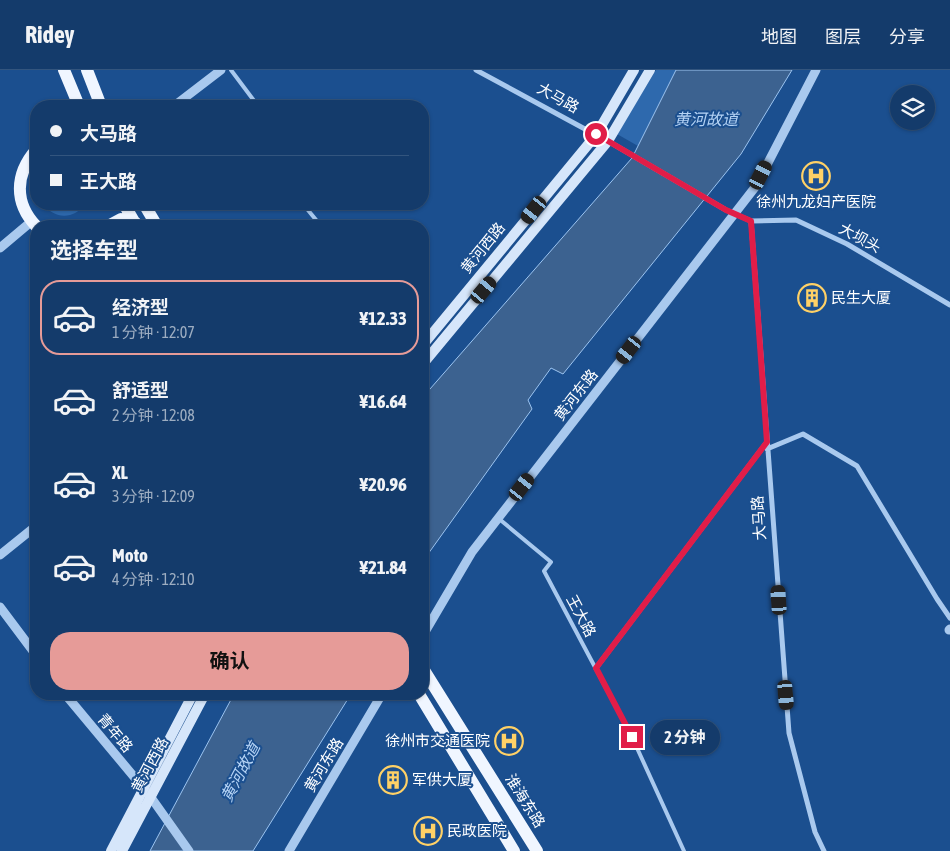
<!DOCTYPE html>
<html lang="zh">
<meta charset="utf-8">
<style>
:root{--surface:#143b6b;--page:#1d4271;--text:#f1f3f6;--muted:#9dadc1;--line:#33557e;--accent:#e69b98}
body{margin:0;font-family:"Asap Condensed","Noto Sans SC",sans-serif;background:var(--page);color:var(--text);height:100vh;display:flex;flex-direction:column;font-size:19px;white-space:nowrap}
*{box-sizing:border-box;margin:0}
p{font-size:16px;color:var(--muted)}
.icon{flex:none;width:28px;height:28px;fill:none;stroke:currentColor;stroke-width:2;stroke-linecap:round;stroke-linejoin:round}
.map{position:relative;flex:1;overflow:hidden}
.side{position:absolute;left:30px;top:150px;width:399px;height:480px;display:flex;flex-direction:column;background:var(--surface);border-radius:20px;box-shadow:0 1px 4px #0004,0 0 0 1px var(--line)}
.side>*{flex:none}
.banner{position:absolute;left:30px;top:30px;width:399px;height:110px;border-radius:20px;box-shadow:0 1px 4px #0004,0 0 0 1px var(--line);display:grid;align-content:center;height:110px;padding:0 20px;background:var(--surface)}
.tools{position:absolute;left:890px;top:15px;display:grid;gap:10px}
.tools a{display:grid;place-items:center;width:45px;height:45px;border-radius:50%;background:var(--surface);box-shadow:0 1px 4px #0004,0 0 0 1px var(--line);font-size:25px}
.end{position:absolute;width:22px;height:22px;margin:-11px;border:6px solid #e11d48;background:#fff;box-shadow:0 0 0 2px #fff}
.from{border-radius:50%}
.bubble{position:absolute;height:35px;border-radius:18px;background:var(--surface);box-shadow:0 1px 4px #0004,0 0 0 1px var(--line);font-size:16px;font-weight:700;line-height:35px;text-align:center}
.car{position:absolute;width:15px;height:30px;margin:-15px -8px;border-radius:6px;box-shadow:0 0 4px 1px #0007;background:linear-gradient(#222 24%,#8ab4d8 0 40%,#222 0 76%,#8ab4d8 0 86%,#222 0)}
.banner b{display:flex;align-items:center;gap:18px;height:48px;font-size:19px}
.banner b+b{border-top:1px solid var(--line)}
.banner i{width:12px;height:12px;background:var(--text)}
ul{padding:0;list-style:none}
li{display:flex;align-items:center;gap:15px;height:75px;margin:0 10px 8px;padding:0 10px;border:2px solid transparent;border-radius:20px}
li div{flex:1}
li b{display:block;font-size:19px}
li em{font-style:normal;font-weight:700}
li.active{border-color:var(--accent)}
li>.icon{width:45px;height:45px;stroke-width:1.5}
h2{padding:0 20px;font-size:22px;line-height:60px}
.button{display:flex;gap:10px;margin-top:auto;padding:10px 20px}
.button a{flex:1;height:58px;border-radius:20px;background:var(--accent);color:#111;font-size:20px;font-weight:700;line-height:58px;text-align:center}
header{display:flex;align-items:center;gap:30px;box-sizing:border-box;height:70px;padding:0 25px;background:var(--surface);border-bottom:1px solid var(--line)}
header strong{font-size:24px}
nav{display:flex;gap:28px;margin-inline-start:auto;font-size:18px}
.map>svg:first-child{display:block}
</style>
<header>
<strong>Ridey</strong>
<nav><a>地图</a><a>图层</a><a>分享</a></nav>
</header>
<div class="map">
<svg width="950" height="781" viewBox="0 0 950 781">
<rect width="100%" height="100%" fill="#1b4f8f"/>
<!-- green -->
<path fill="#2e69ad" d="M656 0H676L638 76 617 64Z
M44 134H85C75 149 54 150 44 134Z"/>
<!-- water -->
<path fill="#3c6290" stroke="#9cc4f0" d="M676 0H792L741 84 563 304 551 298 528 330 532 339 423 491V327L632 88Z
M234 624H351L253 781H150Z"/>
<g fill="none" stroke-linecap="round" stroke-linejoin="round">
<!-- service -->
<path stroke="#a9c9ee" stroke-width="4" d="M231 0 258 36
M303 134 321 156
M498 448 551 492 544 501 632 667 684 781"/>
<!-- minor -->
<path stroke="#a9c9ee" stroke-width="5" d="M476 0 596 65
M613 74 726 140 751 151 789 663 815 762 824 781
M751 151 796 150 847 174 950 235
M767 379 803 364 857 396 937 529 950 548
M596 598 767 372"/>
<!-- tertiary -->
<path stroke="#a9c9ee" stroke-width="9" d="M174 36 221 0
M0 178 32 151
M0 485 36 456
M0 537 36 585
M949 560 950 559
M422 567 472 482 756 116 816 0
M65 624 150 726 189 781
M289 781 382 624"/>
<!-- secondary -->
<path stroke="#d6e6fa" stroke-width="10" d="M422 276 596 65 634 0
M422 295 608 71 650 0
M111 781 193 624
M122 781 205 624"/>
<!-- primary -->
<path stroke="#f0f6ff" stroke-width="12" d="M64 0 79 36
M87 0 101 36
M36 80C15 104 14 133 36 156
M124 134 136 155
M144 134 157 156
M108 156 121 149 135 152
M422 597 537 781
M419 624 514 781"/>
</g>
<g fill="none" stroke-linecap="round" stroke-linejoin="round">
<!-- route -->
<path stroke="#e11d48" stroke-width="6" d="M596 64 726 140 751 151 767 372 596 598 632 667"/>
</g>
<!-- icons -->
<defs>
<symbol id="hospital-ring" viewBox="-11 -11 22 22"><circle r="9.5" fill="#1b4f8f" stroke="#ffd166" stroke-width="1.5"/><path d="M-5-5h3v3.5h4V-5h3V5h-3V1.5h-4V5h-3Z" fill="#ffd166"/></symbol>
<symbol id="building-ring" viewBox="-11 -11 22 22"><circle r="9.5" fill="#1b4f8f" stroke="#ffd166" stroke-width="1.5"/><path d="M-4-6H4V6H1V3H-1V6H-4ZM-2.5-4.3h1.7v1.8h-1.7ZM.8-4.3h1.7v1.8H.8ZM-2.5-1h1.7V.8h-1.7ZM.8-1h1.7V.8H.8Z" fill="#ffd166"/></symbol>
</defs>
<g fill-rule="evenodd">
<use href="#hospital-ring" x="800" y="90" width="32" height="32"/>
<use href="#building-ring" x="796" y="212" width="32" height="32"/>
<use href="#hospital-ring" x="493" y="655" width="32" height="32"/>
<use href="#building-ring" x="377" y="694" width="32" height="32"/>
<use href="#hospital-ring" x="412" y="745" width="32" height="32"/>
</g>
<g text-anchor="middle" stroke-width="4" stroke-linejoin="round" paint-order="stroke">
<!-- street labels -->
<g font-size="15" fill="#fff" stroke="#1b4f8f">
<text transform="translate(558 28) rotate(29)" y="5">大马路</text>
<text transform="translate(860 168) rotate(28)" y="5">大坝头</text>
<text transform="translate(483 178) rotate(-51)" y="5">黄河西路</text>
<text transform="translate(576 325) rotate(-52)" y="5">黄河东路</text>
<text transform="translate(759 448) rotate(-94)" y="5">大马路</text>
<text transform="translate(581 546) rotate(62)" y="5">王大路</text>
<text transform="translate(115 663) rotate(50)" y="5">青年路</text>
<text transform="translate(150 695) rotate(-62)" y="5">黄河西路</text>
<text transform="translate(324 695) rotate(-59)" y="5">黄河东路</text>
<text transform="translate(525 731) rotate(58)" y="5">淮海东路</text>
</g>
<!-- poi labels -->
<g font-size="15" fill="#fff" stroke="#1b4f8f" text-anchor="start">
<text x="816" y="137" text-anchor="middle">徐州九龙妇产医院</text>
<text x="831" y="233">民生大厦</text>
<text x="490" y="676" text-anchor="end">徐州市交通医院</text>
<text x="412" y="715">军供大厦</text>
<text x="447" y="766">民政医院</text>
</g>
<!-- water labels -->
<g font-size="16" font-style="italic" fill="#b5d3f5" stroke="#1b4f8f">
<text x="706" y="55">黄河故道</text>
<text transform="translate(240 702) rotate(-62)" y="6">黄河故道</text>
</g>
</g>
</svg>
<div class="tools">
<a><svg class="icon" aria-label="layers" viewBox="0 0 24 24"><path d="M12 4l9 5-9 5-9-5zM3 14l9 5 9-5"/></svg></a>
</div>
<i class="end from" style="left:596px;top:64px"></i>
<i class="end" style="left:632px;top:667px"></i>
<div class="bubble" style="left:650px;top:650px;width:70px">2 分钟</div>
<i class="car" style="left:761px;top:105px;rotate:27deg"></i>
<i class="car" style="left:534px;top:140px;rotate:219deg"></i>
<i class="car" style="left:484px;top:220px;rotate:40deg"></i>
<i class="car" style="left:629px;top:280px;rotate:218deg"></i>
<i class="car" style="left:522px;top:417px;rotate:38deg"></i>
<i class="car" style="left:779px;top:530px;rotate:356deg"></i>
<i class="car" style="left:786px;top:625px;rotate:175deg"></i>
<div class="banner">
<b><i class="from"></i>大马路</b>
<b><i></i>王大路</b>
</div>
<section class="side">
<h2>选择车型</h2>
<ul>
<li class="active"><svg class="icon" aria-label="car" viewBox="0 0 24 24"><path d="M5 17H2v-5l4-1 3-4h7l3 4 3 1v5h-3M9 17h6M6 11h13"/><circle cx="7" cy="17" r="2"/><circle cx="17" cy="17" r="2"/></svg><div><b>经济型</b><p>1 分钟 · 12:07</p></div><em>¥12.33</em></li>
<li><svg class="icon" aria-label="car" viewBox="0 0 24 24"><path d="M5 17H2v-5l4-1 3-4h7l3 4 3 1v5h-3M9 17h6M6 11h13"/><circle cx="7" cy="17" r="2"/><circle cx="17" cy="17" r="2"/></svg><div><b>舒适型</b><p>2 分钟 · 12:08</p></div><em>¥16.64</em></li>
<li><svg class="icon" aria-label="car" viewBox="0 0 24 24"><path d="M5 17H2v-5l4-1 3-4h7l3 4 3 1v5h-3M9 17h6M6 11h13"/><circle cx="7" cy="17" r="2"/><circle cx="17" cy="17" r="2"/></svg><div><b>XL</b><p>3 分钟 · 12:09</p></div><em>¥20.96</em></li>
<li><svg class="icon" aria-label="car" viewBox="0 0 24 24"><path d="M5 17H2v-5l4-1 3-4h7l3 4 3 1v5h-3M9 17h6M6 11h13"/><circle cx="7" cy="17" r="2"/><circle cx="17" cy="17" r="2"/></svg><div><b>Moto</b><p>4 分钟 · 12:10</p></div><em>¥21.84</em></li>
</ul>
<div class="button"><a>确认</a></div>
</section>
</div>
